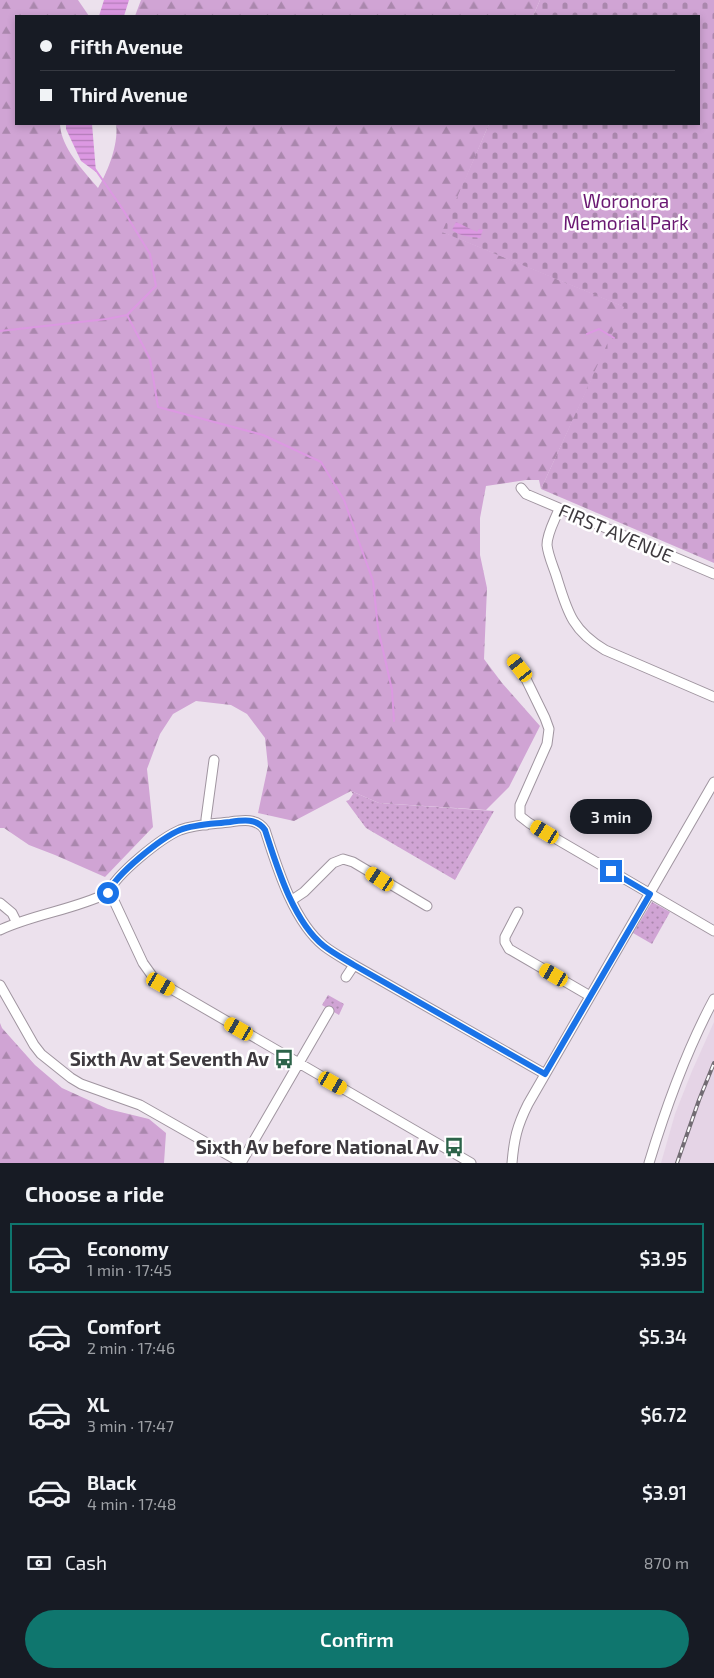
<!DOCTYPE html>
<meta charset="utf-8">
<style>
:root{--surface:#171b24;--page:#242831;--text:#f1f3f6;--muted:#9ea1a6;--line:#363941;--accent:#0f766e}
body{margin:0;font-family:"Exo 2",sans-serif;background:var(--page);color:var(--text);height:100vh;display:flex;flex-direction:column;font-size:19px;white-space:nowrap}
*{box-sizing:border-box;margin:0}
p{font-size:16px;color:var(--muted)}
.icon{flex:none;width:28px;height:28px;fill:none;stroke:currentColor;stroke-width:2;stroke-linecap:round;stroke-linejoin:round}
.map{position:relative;height:1163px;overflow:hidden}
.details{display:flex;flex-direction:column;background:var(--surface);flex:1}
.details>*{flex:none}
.guide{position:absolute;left:15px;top:15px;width:685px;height:110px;border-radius:0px;box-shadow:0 2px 8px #0003;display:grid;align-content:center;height:110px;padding:0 25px;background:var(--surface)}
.end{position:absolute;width:22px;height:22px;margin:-11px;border:6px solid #1a73e8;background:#fff;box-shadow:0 0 0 2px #fff}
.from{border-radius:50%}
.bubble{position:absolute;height:35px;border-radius:18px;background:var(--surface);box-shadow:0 2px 8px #0003;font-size:16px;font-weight:600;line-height:35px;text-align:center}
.car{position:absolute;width:15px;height:30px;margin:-15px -8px;border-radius:6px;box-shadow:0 0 4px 1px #0007;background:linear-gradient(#f5c518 24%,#345 0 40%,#f5c518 0 76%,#345 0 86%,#f5c518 0)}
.guide b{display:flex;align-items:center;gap:18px;height:48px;font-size:19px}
.guide b+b{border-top:1px solid var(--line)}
.guide i{width:12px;height:12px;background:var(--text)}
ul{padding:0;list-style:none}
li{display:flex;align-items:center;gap:15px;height:70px;margin:0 10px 8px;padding:0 15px;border:2px solid transparent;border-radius:0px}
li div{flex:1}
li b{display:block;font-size:19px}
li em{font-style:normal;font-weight:600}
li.active{border-color:var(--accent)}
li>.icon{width:45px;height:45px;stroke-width:1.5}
h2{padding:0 25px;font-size:22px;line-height:60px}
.pay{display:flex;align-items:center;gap:12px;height:55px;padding:0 25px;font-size:19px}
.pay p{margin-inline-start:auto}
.action{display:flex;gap:10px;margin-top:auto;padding:10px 25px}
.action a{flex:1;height:58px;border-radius:30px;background:var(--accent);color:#fff;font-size:20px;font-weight:600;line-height:58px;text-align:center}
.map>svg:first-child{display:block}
</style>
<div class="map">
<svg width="714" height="1163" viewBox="0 0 714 1163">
<defs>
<pattern id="grass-dots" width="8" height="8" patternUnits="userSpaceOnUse" patternTransform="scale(1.25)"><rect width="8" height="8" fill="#d0a4d4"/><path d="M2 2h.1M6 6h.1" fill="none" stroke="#aa87ad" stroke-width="1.8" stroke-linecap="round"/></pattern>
<pattern id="forest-firs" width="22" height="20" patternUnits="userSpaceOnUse" patternTransform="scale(1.25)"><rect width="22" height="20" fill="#d0a4d4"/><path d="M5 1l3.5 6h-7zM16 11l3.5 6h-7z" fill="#aa87ad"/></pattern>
<pattern id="cemetery-stones" width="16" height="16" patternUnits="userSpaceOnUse" patternTransform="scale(1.25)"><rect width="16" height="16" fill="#d0a4d4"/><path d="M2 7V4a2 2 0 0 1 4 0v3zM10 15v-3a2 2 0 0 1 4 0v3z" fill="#aa87ad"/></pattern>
<pattern id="water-rules" width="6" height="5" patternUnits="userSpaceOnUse" patternTransform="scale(1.25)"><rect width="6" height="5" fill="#dc98e2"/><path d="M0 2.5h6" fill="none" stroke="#b47db9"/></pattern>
</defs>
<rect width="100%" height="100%" fill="#ece1ed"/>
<!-- built -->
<path fill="#e5d4e6" d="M714 1022V1163H661L675 1114 692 1071Z"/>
<!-- grass -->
<path fill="url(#grass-dots)" d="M351 791 379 803 494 811 455 880 366 828 346 801 349 800 353 794Z
M652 902 670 912 652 944 633 933Z
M328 995 344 1004 339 1015 322 1005Z"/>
<!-- forest -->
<path fill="url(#forest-firs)" d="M0 0H78L89 16H16V124H60C61 148 83 170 98 188 108 172 119 143 116 124H489L443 232 625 307 541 489 539 480H526L486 486 480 518V555L487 588 484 659 502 683 540 726 509 787 486 810 379 803 351 791 294 821 258 813 268 766 265 738 247 714 231 705 196 701 173 714 160 734 147 769 153 827 105 877 55 855 29 845 4 828H0Z
M141 0H540L533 16H135Z
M0 1023 2 1028 35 1065 62 1088 108 1109 149 1119 166 1133 164 1163H0Z"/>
<!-- cemetery -->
<path fill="url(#cemetery-stones)" d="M540 0H714V563L541 489 624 307 442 232 489 124H699V16H533Z"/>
<!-- water -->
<path fill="url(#water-rules)" d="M104 0H129L124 16H99Z
M66 124H92L96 172 81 161 66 129Z
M456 222 477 232 479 229 483 230 480 238C470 237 460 236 452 230Z"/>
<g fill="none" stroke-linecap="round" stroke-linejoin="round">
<!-- stream -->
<path stroke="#dc98e2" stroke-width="2" d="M127 315 150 359 158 407 263 435 321 462 344 500 373 581 378 628 392 690 394 721
M0 331 107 319 127 315 156 286 150 254 122 208 95 169
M587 334 599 329 614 338"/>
<defs>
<path id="minor" d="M521 488 526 494 714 574
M559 509C555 520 547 533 547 545 548 555 553 566 556 575 567 610 571 630 605 650L714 697
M513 660 525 677 545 718 549 729 547 744 520 805V816L529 823 714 931
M206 825V819L214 760
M108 893C116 874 161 838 180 830 196 824 214 824 230 822 243 820 257 818 265 830 277 867 293 921 324 946 333 953 344 959 354 965L545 1074
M108 893 115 903 143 963 153 977 161 983 471 1163
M292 900 304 892 333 863 343 859 353 862 427 906
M0 903 12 913 17 923
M518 912 505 937V942L509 949 590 996
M0 930C34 914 73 910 108 893
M346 977 354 965
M0 985 34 1045 41 1054 71 1078 81 1084 140 1105 242 1163
M241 1163 329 1011
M512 1163C514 1139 517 1126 528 1104L714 782
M649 1163C666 1107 686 1051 714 999"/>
</defs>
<!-- minor casing -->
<use href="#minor" stroke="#a095a0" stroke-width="11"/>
<!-- minor -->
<use href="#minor" stroke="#fff" stroke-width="9"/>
<defs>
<path id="rail" d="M677 1163 699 1100 714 1063"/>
</defs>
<!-- rail casing -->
<use href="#rail" stroke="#726c73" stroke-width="4"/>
<!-- rail -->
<use href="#rail" stroke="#fff" stroke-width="2" stroke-dasharray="5.5" stroke-linecap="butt"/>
</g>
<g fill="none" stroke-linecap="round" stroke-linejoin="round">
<!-- route -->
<path stroke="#1a73e8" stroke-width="6" d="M108 893C116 874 161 838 180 830 195 824 214 824 230 822 243 820 257 818 265 830 277 867 293 921 324 946 333 953 344 959 354 965L545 1074 650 894 611 871"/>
</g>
<!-- icons -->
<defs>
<symbol id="bus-bare" viewBox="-9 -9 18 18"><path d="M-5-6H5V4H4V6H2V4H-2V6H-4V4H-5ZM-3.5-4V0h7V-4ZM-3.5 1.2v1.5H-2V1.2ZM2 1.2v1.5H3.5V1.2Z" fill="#2c6349" stroke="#fff" stroke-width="2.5" paint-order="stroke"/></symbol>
</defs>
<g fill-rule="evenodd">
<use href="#bus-bare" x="270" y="1045" width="28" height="28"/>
<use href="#bus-bare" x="440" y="1133" width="28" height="28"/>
</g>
<g text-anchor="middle" stroke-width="5" stroke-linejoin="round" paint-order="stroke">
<!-- park labels -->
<g font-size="19" fill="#6a1872" stroke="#fff">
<text x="626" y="208">Woronora<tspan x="626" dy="22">Memorial Park</tspan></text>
</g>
<!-- street labels -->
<g font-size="19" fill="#3e3a3f" stroke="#fff">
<text transform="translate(616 533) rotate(23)" y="7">FIRST AVENUE</text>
</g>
<!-- poi labels -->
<g font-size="19" font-weight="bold" fill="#3e3a3f" stroke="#fff" text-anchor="end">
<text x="269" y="1066">Sixth Av at Seventh Av</text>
<text x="439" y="1154">Sixth Av before National Av</text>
</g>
</g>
</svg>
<i class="end from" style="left:108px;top:893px"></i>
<i class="end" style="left:611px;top:871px"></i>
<div class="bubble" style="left:570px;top:799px;width:82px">3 min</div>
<i class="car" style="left:520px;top:668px;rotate:322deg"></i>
<i class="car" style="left:545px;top:832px;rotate:301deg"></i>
<i class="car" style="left:380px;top:879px;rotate:304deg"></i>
<i class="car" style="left:554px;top:975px;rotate:300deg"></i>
<i class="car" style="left:161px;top:984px;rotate:120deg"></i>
<i class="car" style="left:239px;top:1029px;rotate:300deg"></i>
<i class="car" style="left:333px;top:1083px;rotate:120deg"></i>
<div class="guide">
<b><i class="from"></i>Fifth Avenue</b>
<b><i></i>Third Avenue</b>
</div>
</div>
<section class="details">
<h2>Choose a ride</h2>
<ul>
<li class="active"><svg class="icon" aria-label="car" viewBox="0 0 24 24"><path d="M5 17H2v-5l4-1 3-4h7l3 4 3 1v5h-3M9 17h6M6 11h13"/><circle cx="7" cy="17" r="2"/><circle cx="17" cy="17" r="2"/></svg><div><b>Economy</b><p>1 min · 17:45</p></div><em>$3.95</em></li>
<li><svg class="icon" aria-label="car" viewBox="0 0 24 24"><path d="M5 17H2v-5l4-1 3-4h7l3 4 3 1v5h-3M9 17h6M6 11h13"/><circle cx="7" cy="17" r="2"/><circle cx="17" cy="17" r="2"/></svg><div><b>Comfort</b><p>2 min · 17:46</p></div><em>$5.34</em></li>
<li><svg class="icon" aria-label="car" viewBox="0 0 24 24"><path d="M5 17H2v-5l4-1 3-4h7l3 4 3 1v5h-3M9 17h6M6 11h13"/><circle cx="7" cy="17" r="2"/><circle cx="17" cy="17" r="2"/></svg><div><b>XL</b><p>3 min · 17:47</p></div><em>$6.72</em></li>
<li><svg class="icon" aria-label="car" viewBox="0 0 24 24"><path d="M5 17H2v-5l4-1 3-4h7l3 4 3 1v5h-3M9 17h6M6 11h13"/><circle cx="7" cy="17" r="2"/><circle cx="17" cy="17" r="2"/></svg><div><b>Black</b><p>4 min · 17:48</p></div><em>$3.91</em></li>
</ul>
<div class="pay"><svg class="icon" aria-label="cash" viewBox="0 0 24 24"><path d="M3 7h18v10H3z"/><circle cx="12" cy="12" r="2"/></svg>Cash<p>870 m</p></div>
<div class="action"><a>Confirm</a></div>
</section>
